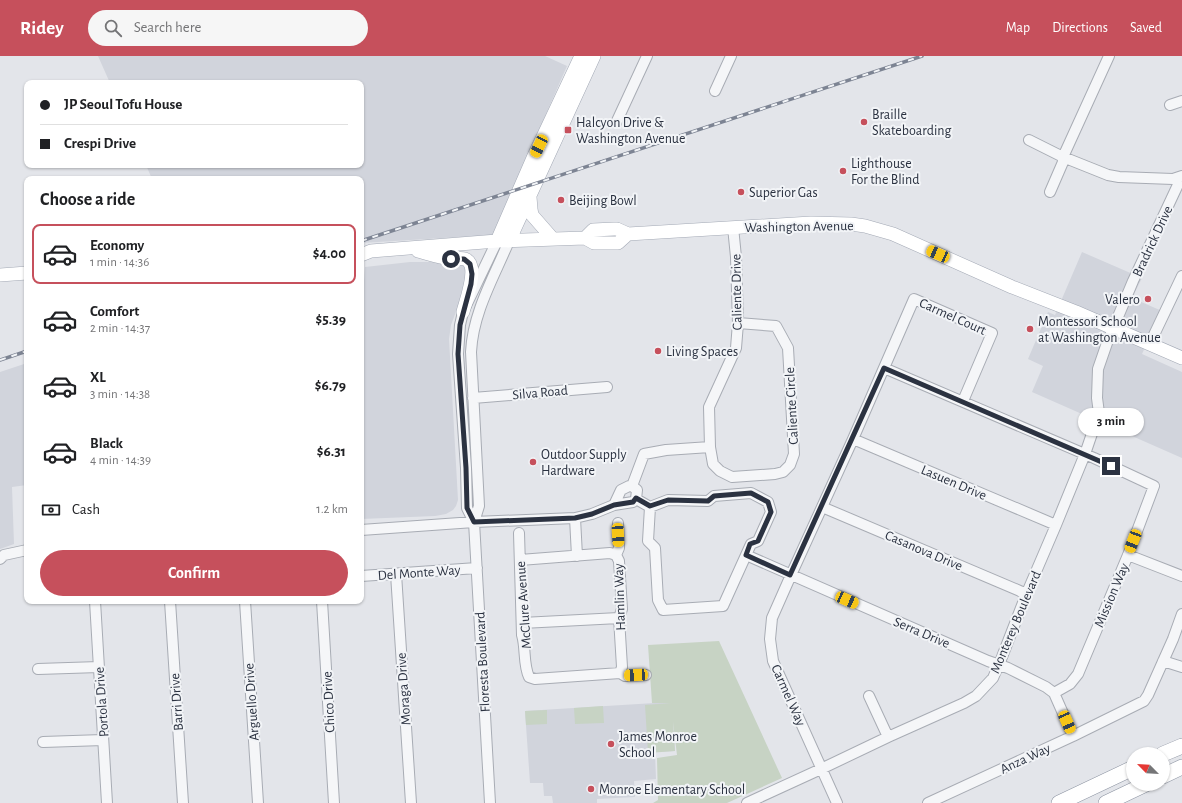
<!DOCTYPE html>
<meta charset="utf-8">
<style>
:root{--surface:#fff;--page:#f6f6f6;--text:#202124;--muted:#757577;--line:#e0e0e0;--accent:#c6505c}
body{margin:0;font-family:"Alegreya Sans",sans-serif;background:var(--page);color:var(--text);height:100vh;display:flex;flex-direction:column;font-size:15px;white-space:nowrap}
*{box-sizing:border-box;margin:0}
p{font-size:13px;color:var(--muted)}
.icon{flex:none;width:22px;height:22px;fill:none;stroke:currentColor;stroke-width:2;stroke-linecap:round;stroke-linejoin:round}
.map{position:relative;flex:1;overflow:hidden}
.details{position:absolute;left:24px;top:120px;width:340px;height:428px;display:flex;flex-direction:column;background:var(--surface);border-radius:8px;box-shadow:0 1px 3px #0004}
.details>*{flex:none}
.guide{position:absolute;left:24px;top:24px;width:340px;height:88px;border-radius:8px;box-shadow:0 1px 3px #0004;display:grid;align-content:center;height:88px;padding:0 16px;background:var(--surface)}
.needle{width:26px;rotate:294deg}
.buttons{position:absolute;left:1126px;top:691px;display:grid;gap:8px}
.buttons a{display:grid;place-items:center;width:44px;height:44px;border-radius:50%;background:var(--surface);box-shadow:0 1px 3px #0004;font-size:20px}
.end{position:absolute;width:18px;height:18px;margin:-9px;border:5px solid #2b3241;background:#fff;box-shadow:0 0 0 2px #fff}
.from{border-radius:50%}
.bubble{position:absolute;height:28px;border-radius:14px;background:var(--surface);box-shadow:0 1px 3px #0004;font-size:13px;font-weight:700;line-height:28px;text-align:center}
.car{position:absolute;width:12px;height:24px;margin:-12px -6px;border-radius:5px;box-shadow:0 0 3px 1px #0007;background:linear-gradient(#f5c518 24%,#345 0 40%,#f5c518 0 76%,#345 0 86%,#f5c518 0)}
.guide b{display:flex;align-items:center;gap:14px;height:38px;font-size:15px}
.guide b+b{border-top:1px solid var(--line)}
.guide i{width:10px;height:10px;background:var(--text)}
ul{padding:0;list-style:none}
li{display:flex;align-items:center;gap:12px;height:60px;margin:0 8px 6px;padding:0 8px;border:2px solid transparent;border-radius:8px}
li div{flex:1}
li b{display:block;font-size:15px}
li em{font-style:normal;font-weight:700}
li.active{border-color:var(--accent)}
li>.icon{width:36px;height:36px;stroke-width:1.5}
h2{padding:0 16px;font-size:18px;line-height:48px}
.pay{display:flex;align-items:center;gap:10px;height:44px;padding:0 16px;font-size:15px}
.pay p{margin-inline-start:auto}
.button{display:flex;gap:8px;margin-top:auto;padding:8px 16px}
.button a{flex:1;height:46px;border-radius:24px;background:var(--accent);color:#fff;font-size:16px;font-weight:700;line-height:46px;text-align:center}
header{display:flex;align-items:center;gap:24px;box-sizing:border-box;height:56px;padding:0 20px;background:var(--accent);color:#fff}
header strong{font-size:19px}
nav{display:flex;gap:22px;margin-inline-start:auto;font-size:14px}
.search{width:280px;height:36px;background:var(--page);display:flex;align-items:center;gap:10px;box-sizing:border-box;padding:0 14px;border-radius:22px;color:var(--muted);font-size:15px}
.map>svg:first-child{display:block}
</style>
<header>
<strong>Ridey</strong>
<div class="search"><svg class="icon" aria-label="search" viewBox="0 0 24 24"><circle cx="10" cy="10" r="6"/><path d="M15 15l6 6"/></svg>Search here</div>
<nav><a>Map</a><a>Directions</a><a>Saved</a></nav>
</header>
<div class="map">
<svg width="1182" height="747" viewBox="0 0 1182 747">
<rect width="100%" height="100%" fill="#e3e5ea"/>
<!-- built -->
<path fill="#d1d4dc" d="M98 0H545L567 10 493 179 361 187V123H152L146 109H361V27H110Z
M1082 196 1142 222 1132 242 1162 255 1142 298 1182 316V402L1032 336 1043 310 1028 303 1048 256 1055 259Z
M410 206H454L462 208 469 215 462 240 451 269 449 283 458 444 456 450 453 454 446 458 435 460 361 463V229L364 225 365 211Z
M27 307V429L12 431 14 488 0 493V316Z
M671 646 675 695 655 696 656 723 634 725 635 741 597 743V747H553L552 740H544L543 727H530L525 655Z"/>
<!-- green -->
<path fill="#c7d3c4" d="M719 585 782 722 727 747H653L658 744 657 702 677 699 673 666 675 695 648 697 645 649 671 647H652L648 589Z
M603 650 604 667 575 668 574 652Z
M547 654V668L526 669 525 655Z"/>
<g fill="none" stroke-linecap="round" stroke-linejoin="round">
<defs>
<path id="minor" d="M715 35 731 0
M1170 49 1182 45
M616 67 647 0
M1029 84 1063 101 1108 119 1119 121 1173 123 1182 120
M1050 136 1063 106V101L1109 0
M733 171 736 201 738 267 736 292 709 351 710 391 713 408 720 415 732 421 775 418 783 416 790 409 794 398 788 292 776 270 738 267
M1154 290 1153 281 1182 220
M884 312 1094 402 1154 430 1128 499 1078 618 1070 628 1054 637
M473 342 607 331
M853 383 1056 469
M629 430H632L637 434 636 443 633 446 614 449 621 434Z
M632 430 644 398 666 394 710 391
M636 443 650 451 668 444 708 445 714 440 751 437 768 446 771 456 758 485 751 488 723 550 663 554 658 544 655 492 648 485 650 451
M822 451 1020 535 1026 539
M575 462 577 500
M474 466 467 452 466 412 458 298 460 269 463 256 497 185
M618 467 619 492 616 499 619 505 622 553 619 562 622 611 620 617
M361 474 474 466 575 462 592 458 614 449
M519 477 522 579C526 592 523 608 529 621L535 623 620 617 625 620 646 619
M746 499 988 605 1008 612 1046 631 1054 637 1073 680
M1128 499 1182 520
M0 503 4 499 27 494
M520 504 610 497 616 499
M396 518 411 747
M361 520 477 512
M95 545 107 747
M170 545 183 747
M245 545 258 747
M322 545 334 747
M522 567 619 562
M1163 605 1182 611
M38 613 99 611
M869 640 888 681
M43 686 103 684
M490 747 474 466 479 450 471 296C473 256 494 221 509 185
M747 747 821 713 888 681 964 647 976 640 993 622 1002 601 1026 539 1056 469 1085 398 1099 357 1097 342 1098 313 1107 287 1133 225 1182 120
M837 747 773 605 770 583 772 562 791 519 853 383 914 243 992 277 963 345
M928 747 1073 680 1144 645 1148 639 1173 583 1182 558"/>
<path id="major" d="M530 141 531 153 532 159 553 183
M585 182 593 174 614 173H617L628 178 811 167 851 168 865 170 893 178 1012 231 1076 256 1182 302
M497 185 533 102 581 0
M509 185 594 0
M418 195C429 198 441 202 452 203 456 203 461 202 465 203 480 209 466 244 463 256
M361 199 371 195 497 185 585 182 594 187H618L628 178
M0 219 27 217"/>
<path id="highway" d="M1163 698 1182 690
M1163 720 1182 711
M1059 747 1133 712
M1106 747 1146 728"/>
</defs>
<!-- minor casing -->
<use href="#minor" stroke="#a8acb4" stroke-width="12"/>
<!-- major casing -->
<use href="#major" stroke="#a3a9b5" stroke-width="14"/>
<!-- highway casing -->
<use href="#highway" stroke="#8b92a0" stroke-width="16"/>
<!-- minor -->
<use href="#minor" stroke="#f5f6f8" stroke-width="10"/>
<!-- major -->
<use href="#major" stroke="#fff" stroke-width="13"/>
<!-- highway -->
<use href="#highway" stroke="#fff" stroke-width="15"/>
<defs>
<path id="rail" d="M361 185 922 0
M0 304 27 295"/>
</defs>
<!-- rail casing -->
<use href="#rail" stroke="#7d8493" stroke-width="3.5"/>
<!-- rail -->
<use href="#rail" stroke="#f2f4f7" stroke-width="2" stroke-dasharray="6" stroke-linecap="butt"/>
</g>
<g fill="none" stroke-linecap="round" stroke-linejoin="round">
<!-- route -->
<path stroke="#2b3241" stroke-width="5" d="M451 203H464L470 208 472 218 471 228 460 269 458 298 466 412 467 452 474 466 575 462 592 458 614 449 633 446 636 442 650 450 668 444 708 445 714 440 751 437 768 446 771 456 758 485 750 488 746 499 790 519 884 312 1111 410"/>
</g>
<!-- markers -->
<g fill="#c6505c" stroke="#f2f4f7" stroke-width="1.5">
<circle cx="864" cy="66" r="4"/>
<rect x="564" y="70" width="8" height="8" rx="2"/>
<circle cx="843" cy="115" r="4"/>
<circle cx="741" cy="136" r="4"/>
<circle cx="561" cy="144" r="4"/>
<circle cx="1148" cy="243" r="4"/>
<circle cx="1030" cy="273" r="4"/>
<circle cx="658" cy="295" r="4"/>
<circle cx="533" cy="406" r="4"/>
<circle cx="611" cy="688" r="4"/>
<circle cx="591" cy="733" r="4"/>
</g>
<g text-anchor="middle" stroke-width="4" stroke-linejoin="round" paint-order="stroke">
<!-- poi labels -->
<g font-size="14" fill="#2b3241" stroke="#f2f4f7" text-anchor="start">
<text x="872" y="63">Braille<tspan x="872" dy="16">Skateboarding</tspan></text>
<text x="576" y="71">Halcyon Drive &amp;<tspan x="576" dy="16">Washington Avenue</tspan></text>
<text x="851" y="112">Lighthouse<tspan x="851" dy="16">For the Blind</tspan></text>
<text x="749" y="141">Superior Gas</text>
<text x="569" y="149">Beijing Bowl</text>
<text x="1140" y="248" text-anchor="end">Valero</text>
<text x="1038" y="270">Montessori School<tspan x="1038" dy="16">at Washington Avenue</tspan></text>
<text x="666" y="300">Living Spaces</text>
<text x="541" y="403">Outdoor Supply<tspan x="541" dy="16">Hardware</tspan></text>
<text x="619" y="685">James Monroe<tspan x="619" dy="16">School</tspan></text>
<text x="599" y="738">Monroe Elementary School</text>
</g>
<!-- street labels -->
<g font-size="14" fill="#2b3241" stroke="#f2f4f7">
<text transform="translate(799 170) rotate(-1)" y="5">Washington Avenue</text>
<text transform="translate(1152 185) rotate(-65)" y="5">Bradrick Drive</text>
<text transform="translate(736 236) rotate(-91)" y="5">Caliente Drive</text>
<text transform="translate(953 260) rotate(24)" y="5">Carmel Court</text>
<text transform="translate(540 336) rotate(-5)" y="5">Silva Road</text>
<text transform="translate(791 350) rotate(-93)" y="5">Caliente Circle</text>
<text transform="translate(954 426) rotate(23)" y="5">Lasuen Drive</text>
<text transform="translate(924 494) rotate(23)" y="5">Casanova Drive</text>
<text transform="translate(419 516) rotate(-4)" y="5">Del Monte Way</text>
<text transform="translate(1111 539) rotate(-67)" y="5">Mission Way</text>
<text transform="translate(619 541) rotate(-92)" y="5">Hamlin Way</text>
<text transform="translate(523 549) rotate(-94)" y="5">McClure Avenue</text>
<text transform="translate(1015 566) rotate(-67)" y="5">Monterey Boulevard</text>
<text transform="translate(922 576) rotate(23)" y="5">Serra Drive</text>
<text transform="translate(482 606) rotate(-93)" y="5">Floresta Boulevard</text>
<text transform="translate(403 633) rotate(-94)" y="5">Moraga Drive</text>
<text transform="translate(789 639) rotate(66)" y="5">Carmel Way</text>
<text transform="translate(101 646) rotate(-94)" y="5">Portola Drive</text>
<text transform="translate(176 646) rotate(-94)" y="5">Barri Drive</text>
<text transform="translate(251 646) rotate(-94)" y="5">Arguello Drive</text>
<text transform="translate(328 646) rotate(-93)" y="5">Chico Drive</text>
<text transform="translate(1025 702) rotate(-25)" y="5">Anza Way</text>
</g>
</g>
</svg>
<div class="buttons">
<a><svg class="needle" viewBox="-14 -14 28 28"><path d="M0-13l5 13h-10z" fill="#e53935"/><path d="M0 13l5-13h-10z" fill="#757577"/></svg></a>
</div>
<i class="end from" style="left:451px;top:203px"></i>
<i class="end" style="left:1111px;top:410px"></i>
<div class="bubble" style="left:1078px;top:352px;width:66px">3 min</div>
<i class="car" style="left:539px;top:90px;rotate:206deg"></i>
<i class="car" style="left:938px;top:198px;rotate:294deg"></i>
<i class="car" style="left:618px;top:479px;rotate:177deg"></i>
<i class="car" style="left:1133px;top:485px;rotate:201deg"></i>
<i class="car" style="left:847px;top:544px;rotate:114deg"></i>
<i class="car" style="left:636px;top:619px;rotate:267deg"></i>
<i class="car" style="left:1067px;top:666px;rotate:156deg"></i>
<div class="guide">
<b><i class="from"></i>JP Seoul Tofu House</b>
<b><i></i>Crespi Drive</b>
</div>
<section class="details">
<h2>Choose a ride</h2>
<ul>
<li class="active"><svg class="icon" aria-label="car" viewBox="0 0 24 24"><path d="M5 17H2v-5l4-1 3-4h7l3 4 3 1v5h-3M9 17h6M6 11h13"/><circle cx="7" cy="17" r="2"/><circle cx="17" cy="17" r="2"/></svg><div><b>Economy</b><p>1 min · 14:36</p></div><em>$4.00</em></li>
<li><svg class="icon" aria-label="car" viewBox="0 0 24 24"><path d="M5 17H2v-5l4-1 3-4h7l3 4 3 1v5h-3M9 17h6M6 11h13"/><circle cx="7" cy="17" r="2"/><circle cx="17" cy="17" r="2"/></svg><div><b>Comfort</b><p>2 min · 14:37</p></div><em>$5.39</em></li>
<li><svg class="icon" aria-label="car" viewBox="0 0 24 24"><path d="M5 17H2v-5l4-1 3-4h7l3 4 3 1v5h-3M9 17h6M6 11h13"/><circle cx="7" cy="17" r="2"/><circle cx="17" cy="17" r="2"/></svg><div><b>XL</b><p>3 min · 14:38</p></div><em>$6.79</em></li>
<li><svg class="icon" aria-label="car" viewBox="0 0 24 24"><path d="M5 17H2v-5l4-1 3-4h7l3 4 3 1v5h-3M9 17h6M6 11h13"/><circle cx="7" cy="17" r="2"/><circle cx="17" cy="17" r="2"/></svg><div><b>Black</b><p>4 min · 14:39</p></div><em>$6.31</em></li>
</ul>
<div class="pay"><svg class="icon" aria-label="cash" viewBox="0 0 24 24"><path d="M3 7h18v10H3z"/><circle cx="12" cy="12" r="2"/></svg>Cash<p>1.2 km</p></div>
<div class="button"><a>Confirm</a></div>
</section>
</div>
